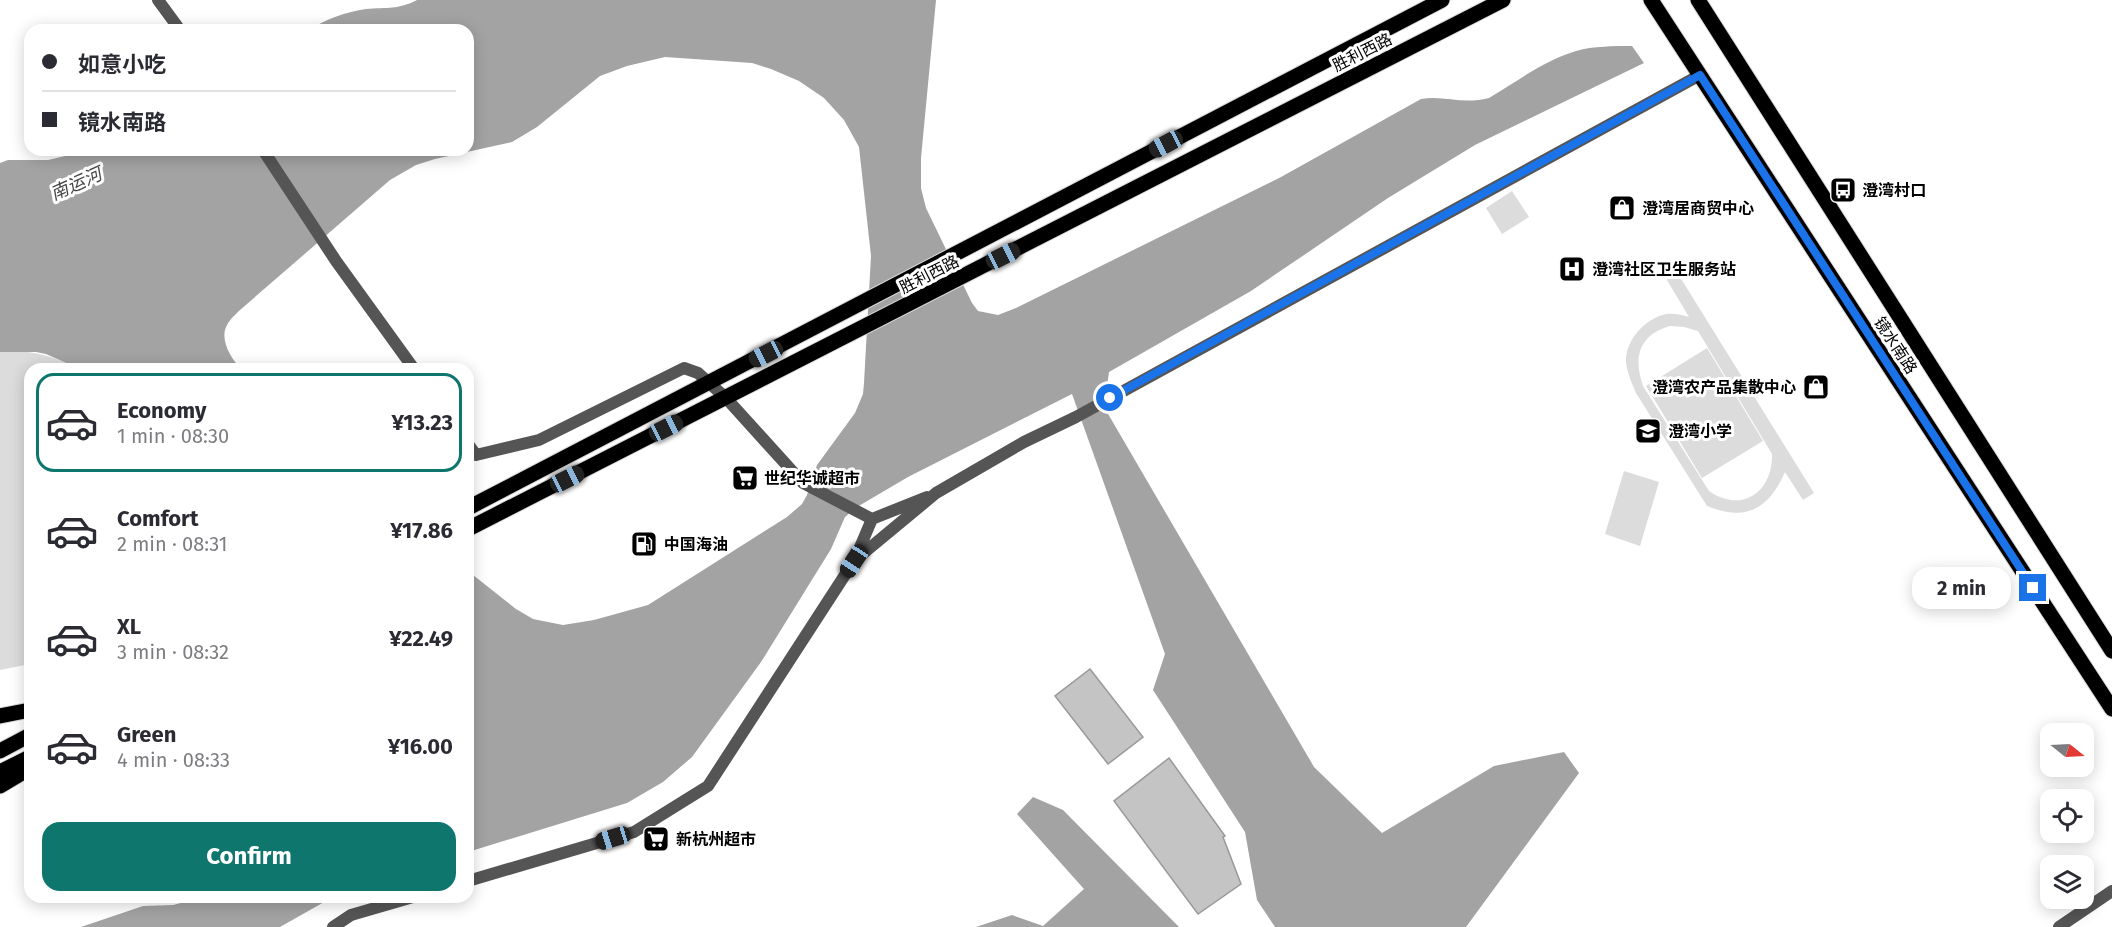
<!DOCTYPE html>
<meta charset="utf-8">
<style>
:root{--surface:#fff;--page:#f7f7f7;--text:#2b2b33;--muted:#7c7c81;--line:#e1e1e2;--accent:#0f766e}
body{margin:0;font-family:"Fira Sans","Noto Sans SC",sans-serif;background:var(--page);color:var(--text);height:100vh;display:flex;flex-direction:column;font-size:22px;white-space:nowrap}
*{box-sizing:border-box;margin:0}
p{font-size:20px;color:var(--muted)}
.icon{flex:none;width:33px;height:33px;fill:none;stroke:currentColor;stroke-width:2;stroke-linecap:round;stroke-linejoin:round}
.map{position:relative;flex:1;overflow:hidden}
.side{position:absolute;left:24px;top:363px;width:450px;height:540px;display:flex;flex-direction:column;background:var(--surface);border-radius:18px;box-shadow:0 3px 15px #0003}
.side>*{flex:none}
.banner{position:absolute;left:24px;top:24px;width:450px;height:132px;border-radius:18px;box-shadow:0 3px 15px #0003;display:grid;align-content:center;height:132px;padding:0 18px;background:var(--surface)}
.needle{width:39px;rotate:108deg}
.controls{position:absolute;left:2040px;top:723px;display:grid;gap:12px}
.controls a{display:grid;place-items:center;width:54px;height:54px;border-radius:12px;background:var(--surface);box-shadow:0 3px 15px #0003;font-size:30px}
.end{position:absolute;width:27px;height:27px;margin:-14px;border:8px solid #1a73e8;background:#fff;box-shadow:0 0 0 3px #fff}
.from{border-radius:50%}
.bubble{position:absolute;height:42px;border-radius:18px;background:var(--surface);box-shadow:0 3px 15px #0003;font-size:20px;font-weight:700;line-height:42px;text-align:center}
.car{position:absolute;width:18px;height:36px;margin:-18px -9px;border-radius:8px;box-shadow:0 0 4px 2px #0007;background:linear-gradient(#222 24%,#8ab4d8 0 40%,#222 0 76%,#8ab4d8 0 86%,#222 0)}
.banner b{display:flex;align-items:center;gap:21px;height:57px;font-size:22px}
.banner b+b{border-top:2px solid var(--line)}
.banner i{width:15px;height:15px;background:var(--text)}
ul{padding:10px 0 0;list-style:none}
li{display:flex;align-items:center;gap:18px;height:99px;margin:0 12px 9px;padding:0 6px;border:3px solid transparent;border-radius:18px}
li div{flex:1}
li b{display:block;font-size:22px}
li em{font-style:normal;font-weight:700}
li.selected{border-color:var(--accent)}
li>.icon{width:54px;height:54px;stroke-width:1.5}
.action{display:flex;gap:12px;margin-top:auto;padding:12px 18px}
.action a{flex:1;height:69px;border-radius:18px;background:var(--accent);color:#fff;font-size:24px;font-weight:700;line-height:69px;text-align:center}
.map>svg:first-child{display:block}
</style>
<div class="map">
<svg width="2112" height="927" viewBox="0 0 2112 927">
<rect width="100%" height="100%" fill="#fff"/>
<!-- green -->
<path fill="#dcdcdc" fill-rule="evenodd" d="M1512 191 1529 217 1502 234 1486 208Z
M1675 269 1814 493 1803 500 1785 472C1769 509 1746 522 1707 506L1636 393C1632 383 1627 373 1626 362 1625 340 1646 318 1666 314 1674 313 1682 315 1689 317L1664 275ZM1670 326 1684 327 1698 331 1772 454C1773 492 1742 514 1709 491L1643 386C1633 357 1639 335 1670 326Z
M1707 348 1763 441 1702 478 1646 386Z
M0 352C32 349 52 356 80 369H30V664L0 670Z
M1624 471 1659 482 1640 546 1605 534Z"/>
<!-- water -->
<path fill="#a3a3a3" d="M417 0H936L921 158V188L926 208 972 303 978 311 998 315 1016 308 1281 177 1421 99C1445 95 1462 105 1489 98 1516 82 1545 60 1576 51 1594 46 1613 46 1632 46L1644 63 1475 145 1388 198 1251 291 1109 372 1104 407 1314 767 1382 833 1494 766 1564 752 1579 773 1466 927H1275L1257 900 1245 832 1153 690 1165 654 1072 394 908 477 857 507 845 517 831 549 761 662 692 757 663 782 627 803 468 852V571L516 609 533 619 563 625 594 620 648 605 787 517 802 504 807 495 817 465 855 413 863 394 864 383 871 256 859 147 844 120 824 98 799 81 771 69 752 63 665 57 627 66 600 76 537 127 512 142 435 159 416 165 390 180 240 310C236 314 230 319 227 325 219 339 231 359 241 369H80L46 354 36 352H0V163L8 160H48L91 150H468V30H309C326 19 346 12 366 9 387 7 398 10 417 0Z
M1033 797 1063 810 1179 927H976L1012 915 1043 926 1084 889 1017 814Z
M204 897H333L280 927H81L143 906 173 905Z"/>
<!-- building -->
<path fill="#c4c4c4" stroke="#999" stroke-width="1.5" d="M1090 669 1143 737 1108 764 1055 696Z
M1169 758 1225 836 1223 837 1241 884 1198 914 1114 801Z"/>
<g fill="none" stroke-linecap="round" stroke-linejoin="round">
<defs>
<path id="primary" d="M1651 0 2112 709
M1698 0 2112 651
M468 508 1442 0
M468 529 1503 0
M0 716 30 710
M0 751 30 735
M0 772 30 757
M0 786 30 768"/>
</defs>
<!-- primary casing -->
<use href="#primary" stroke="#dbdbdb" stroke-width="17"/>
<!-- minor -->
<path stroke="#555" stroke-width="12" d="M158 0 180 30
M263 150 336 261 414 369
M468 444 476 455 539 440 684 368 698 373 726 398 803 483 872 519
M855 559 872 519 927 497
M468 881 634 832 708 786 854 561 936 493 1024 442 1076 417 1700 75
M333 927 351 915 413 897
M2059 927 2112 891"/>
<!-- primary -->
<use href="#primary" stroke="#000" stroke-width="15"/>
</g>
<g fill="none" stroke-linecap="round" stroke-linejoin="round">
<!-- route -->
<path stroke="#1a73e8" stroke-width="8" d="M1110 398 1700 75 2033 588"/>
</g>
<!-- icons -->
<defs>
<symbol id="bus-square" viewBox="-11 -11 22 22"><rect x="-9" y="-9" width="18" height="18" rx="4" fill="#000" stroke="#fff"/><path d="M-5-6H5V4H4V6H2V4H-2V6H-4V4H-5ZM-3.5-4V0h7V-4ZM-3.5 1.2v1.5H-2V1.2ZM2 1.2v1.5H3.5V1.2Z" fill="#fff"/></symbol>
<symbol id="shop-square" viewBox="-11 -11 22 22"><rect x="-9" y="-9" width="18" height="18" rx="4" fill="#000" stroke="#fff"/><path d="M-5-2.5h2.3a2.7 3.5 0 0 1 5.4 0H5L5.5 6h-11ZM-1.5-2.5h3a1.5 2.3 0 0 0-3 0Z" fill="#fff"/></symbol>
<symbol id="hospital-square" viewBox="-11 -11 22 22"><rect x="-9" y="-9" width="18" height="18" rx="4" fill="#000" stroke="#fff"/><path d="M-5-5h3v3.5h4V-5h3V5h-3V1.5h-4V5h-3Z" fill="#fff"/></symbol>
<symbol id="school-square" viewBox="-11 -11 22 22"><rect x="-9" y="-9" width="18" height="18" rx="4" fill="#000" stroke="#fff"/><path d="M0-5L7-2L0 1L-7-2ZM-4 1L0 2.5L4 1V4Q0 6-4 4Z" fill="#fff"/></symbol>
<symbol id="supermarket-square" viewBox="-11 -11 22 22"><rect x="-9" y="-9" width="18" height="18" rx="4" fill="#000" stroke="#fff"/><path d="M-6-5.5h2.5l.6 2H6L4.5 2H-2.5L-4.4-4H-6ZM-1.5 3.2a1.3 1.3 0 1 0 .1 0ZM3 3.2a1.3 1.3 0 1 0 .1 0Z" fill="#fff"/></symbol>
<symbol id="fuel-square" viewBox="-11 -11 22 22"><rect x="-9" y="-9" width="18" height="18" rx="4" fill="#000" stroke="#fff"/><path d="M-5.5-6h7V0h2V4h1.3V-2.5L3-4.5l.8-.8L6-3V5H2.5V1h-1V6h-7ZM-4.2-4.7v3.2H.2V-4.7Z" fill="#fff"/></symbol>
</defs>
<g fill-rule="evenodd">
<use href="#bus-square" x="1828" y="175" width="30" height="30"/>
<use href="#shop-square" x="1607" y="193" width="30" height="30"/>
<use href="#hospital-square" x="1557" y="254" width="30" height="30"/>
<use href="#shop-square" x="1801" y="372" width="30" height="30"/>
<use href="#school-square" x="1633" y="416" width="30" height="30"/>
<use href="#supermarket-square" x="730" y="463" width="30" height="30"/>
<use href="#fuel-square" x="629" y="529" width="30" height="30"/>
<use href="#supermarket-square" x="641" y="824" width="30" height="30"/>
</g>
<g text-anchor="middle" stroke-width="6" stroke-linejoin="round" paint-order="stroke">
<!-- street labels -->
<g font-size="16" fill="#000" stroke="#fff">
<text transform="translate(1362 52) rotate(-27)" y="6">胜利西路</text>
<text transform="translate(929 274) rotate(-27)" y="6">胜利西路</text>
<text transform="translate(1896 345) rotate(57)" y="6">镜水南路</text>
</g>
<!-- poi labels -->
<g font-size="16" font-weight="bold" fill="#000" stroke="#fff" text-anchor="start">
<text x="1862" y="196">澄湾村口</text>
<text x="1642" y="214">澄湾居商贸中心</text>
<text x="1592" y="275">澄湾社区卫生服务站</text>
<text x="1796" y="393" text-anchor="end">澄湾农产品集散中心</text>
<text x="1668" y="437">澄湾小学</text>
<text x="764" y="484">世纪华诚超市</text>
<text x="664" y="550">中国海油</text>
<text x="676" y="845">新杭州超市</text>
</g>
<!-- water labels -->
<g font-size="18" font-style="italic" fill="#444" stroke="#fff">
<text transform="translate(76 184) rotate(-24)" y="6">南运河</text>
</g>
</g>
</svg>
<div class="controls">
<a><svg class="needle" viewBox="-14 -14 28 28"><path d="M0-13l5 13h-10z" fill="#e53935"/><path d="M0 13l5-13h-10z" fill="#7c7c81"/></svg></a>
<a><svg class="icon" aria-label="locate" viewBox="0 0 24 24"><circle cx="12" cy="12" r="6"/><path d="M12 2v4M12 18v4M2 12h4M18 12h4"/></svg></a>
<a><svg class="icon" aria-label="layers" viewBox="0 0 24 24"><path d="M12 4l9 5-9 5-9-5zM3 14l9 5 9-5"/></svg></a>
</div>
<i class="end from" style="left:1110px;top:398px"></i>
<i class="end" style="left:2033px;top:588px"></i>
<div class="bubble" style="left:1912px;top:567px;width:99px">2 min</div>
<i class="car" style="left:1166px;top:144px;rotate:242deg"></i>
<i class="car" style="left:1003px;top:256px;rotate:63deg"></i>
<i class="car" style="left:766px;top:354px;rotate:243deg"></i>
<i class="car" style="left:666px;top:428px;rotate:63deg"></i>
<i class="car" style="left:567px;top:479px;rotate:63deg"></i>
<i class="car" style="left:854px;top:561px;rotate:213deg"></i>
<i class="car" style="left:613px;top:838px;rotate:253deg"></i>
<div class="banner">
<b><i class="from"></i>如意小吃</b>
<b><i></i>镜水南路</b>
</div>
<section class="side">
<ul>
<li class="selected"><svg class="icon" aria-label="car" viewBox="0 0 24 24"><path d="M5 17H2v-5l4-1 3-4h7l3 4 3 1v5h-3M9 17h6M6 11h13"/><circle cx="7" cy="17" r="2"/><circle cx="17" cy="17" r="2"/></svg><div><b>Economy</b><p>1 min · 08:30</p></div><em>¥13.23</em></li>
<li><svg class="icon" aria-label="car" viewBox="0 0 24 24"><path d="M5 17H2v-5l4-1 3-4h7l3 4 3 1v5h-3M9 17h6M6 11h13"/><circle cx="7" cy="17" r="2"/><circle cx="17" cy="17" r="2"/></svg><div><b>Comfort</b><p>2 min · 08:31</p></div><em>¥17.86</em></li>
<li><svg class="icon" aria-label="car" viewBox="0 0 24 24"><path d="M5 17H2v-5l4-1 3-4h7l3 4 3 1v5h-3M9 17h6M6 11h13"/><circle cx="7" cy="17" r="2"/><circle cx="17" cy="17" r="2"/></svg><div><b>XL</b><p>3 min · 08:32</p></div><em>¥22.49</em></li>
<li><svg class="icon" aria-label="car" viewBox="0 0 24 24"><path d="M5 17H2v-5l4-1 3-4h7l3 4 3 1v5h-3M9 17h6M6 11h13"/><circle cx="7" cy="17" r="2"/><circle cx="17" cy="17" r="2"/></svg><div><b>Green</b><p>4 min · 08:33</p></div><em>¥16.00</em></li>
</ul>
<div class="action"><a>Confirm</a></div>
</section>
</div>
